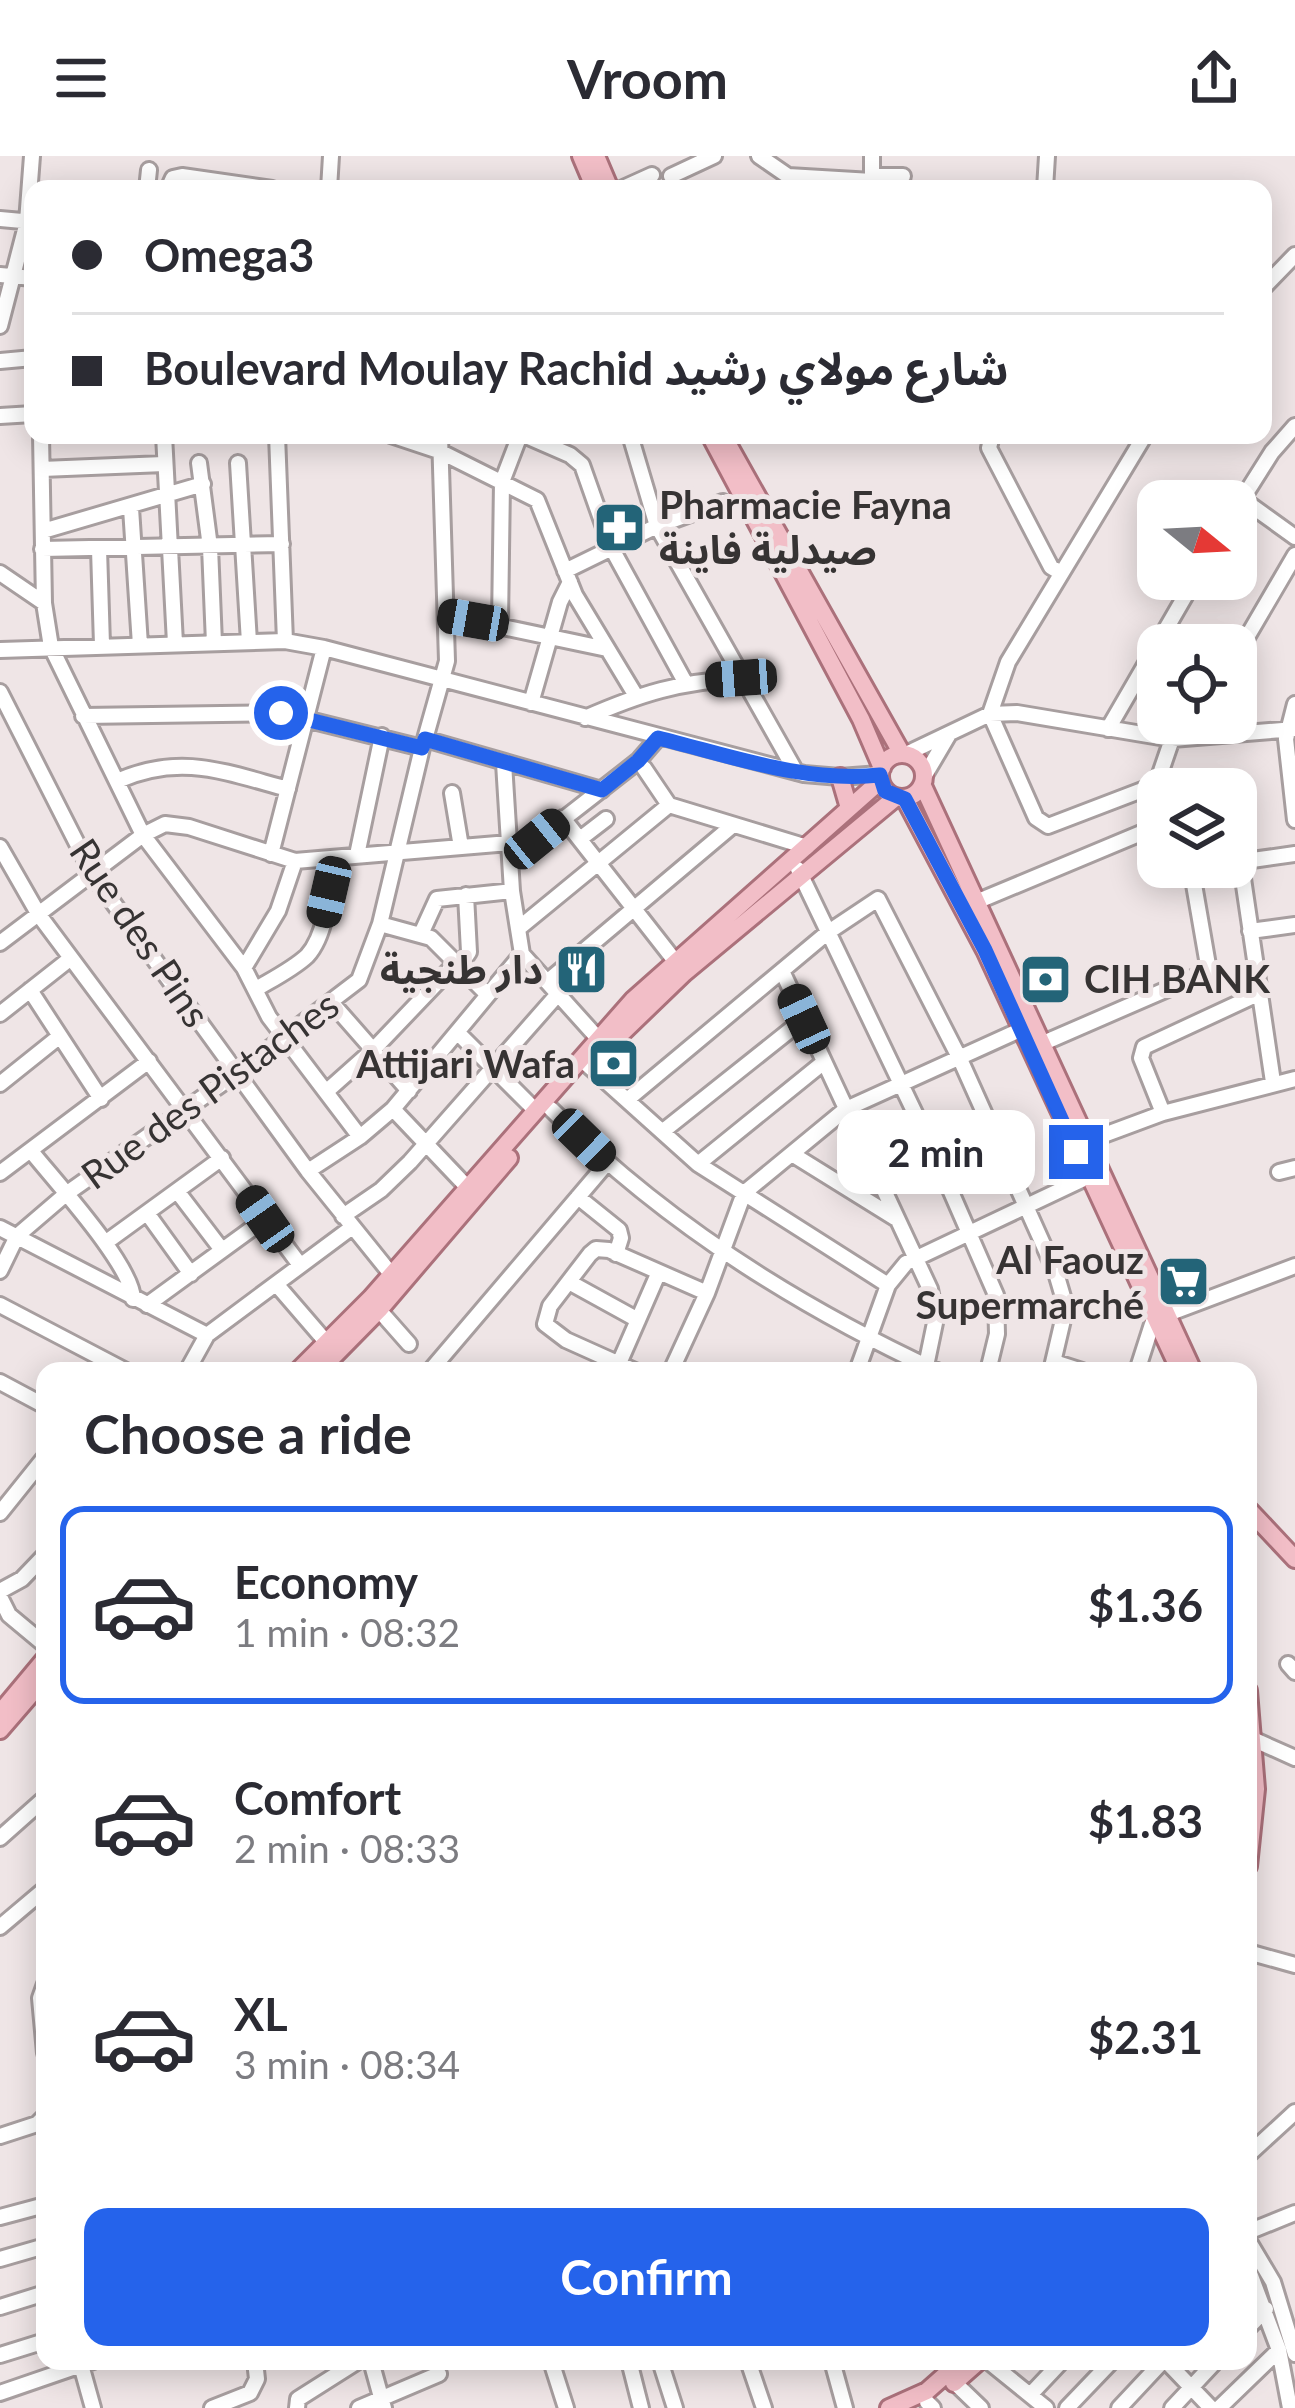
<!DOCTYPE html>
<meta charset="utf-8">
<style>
:root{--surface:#fff;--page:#f7f7f7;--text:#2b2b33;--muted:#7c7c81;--line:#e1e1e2;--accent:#2563eb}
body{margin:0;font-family:Lato,"Noto Sans Arabic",sans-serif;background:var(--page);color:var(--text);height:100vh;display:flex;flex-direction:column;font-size:45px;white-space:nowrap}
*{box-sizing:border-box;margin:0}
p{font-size:39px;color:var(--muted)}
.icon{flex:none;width:66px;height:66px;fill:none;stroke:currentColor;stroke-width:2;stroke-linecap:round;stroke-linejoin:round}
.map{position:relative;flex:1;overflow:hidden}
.sheet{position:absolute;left:36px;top:1206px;width:1221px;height:1008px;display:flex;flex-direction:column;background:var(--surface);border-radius:24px;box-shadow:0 6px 30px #0003}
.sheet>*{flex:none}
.hud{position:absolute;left:24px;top:24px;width:1248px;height:264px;border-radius:24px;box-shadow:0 6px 30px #0003;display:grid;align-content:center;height:264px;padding:0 48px;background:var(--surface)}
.needle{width:78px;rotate:108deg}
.buttons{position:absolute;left:1137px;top:324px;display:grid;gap:24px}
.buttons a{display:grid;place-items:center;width:120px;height:120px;border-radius:24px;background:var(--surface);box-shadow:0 6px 30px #0003;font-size:60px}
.end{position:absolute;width:54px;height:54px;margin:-27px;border:15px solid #2563eb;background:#fff;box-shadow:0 0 0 6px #fff}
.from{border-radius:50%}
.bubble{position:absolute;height:84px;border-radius:24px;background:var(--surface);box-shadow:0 6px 30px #0003;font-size:39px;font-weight:700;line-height:84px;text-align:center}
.car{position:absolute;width:36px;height:72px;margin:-36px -18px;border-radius:15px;box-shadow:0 0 9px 3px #0007;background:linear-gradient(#222 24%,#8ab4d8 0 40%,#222 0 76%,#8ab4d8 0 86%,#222 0)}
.hud b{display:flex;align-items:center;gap:42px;height:114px;font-size:45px}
.hud b+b{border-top:3px solid var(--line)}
.hud i{width:30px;height:30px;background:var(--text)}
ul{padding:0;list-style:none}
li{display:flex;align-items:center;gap:36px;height:198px;margin:0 24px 18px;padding:0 24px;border:6px solid transparent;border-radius:24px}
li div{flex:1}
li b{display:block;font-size:45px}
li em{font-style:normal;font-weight:700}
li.on{border-color:var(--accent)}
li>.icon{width:108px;height:108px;stroke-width:1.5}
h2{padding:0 48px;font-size:54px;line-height:144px}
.primary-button{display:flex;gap:24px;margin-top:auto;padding:24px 48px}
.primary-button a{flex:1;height:138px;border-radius:24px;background:var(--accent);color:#fff;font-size:48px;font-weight:700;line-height:138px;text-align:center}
header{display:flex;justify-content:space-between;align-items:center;height:156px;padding:0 48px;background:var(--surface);font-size:54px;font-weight:700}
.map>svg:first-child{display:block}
</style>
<header><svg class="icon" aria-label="menu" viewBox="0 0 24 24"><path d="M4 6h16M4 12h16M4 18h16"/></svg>Vroom<svg class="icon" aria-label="share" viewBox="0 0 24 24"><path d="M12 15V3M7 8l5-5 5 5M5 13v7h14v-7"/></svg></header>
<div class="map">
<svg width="1295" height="2252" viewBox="0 0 1295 2252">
<rect width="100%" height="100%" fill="#efe5e6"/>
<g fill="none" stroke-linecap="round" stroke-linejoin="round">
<defs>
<path id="minor" d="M759 0 788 20 872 25
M671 20 714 0
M872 20H903
M147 33 149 14
M168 33 173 22 182 20 272 33
M329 33 331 0
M621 33 652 19
M872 33V0
M1045 33 1047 0
M0 63 33 66
M0 119 33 122
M1263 132 1295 99
M0 170 27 66 32 0
M0 205 33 202
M0 260 33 258
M41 279 44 447 51 491 143 679 244 812 269 861 360 981
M164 279 175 487
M277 279 285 485
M391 279 439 295 537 344 575 439 636 540
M524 279 570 299 582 309 611 391 685 526
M630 279 657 370 796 616
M992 279 989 292 1051 411 1061 417
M1145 279 1008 506 990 558 1036 662 1048 670 1150 631 1160 618 1172 583
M199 307 210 391 214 487
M238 307 249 486
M42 313 164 308
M1242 343 1295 381
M131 352 140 489
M1236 353 1272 296 1295 270
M43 375 203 328
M42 393 282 388
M99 393 102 489
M565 415 657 370 723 346
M0 417 44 447
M446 459 607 493
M500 468 502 326 520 279
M0 494 285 485 324 492 804 618 840 621 880 618
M1236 500 1295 399
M0 536 93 719 308 1015 391 1118
M531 547 560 446 570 426
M1295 548 1286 583 1295 664
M83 560 281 557 422 592 425 583 602 634
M585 562C642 537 679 526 741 522
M1108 573 1195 423
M425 583 447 505 440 279
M906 598 990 558 1017 557 1172 583 1295 573
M504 607 512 735 522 798
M644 612 669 649 807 691
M925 619 948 580
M117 625C181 597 224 616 288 633
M452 637 461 691
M563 662 682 814
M580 683 606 663
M0 691 39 759 300 1109
M271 698 324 492
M357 699 382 580
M511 704 638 605 658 582
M798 713 935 999 996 1139 997 1178 988 1215
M976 746 1158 670
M380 768 431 782 487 838
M519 772 669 649
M1250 775 1295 769
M421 778 437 743 512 735
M0 787 143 679 165 668 189 671 295 705 509 687
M522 798 603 888
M459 811 469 796 466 739
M244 812 278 755 295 705
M782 815 930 1133 936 1162 926 1210
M548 825 732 670
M256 833C273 823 293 813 307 800 328 777 329 732 332 703
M30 834 101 943
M331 846 409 935
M0 858 71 802
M457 876 535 954
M1041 888 1209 815 1191 711
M581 903 698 1008 888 1129
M1273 926 1241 709 1245 705 1295 698
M0 928 60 880
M327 935 373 894 455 808
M627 944 827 777 878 743 960 903 1056 1117 1066 1151 1051 1215
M393 953 468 1032
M551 953C661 1064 795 1149 937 1215
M1163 957 1141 902 1144 891 1258 838
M662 976 804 863
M1085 986 1163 957 1295 923
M31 995C54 1024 133 1110 133 1143
M792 998 895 1062
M698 1008 824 906
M308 1015 360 981 393 953 522 798
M1279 1016 1295 1012
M0 1017 149 905
M177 1035 222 1094
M578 1041 619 1074 621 1082 616 1098
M147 1057 191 1118
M343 1060 381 1034 410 1006 558 838
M0 1072 207 1179
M105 1087 222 1002
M0 1115 17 1080 66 1038 237 917 359 824 380 768 422 592
M569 1126 638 1164
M277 1129 327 1187
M0 1149 126 1215
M147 1149 265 1063
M379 1154 409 1188
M1168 1158 1295 1110
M1054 1206 1082 1215
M617 1212 658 1118
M187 1215 207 1179 351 1072
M430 1215 607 1007
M635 1215 566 1184 545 1168 550 1150 590 1098 596 1093 609 1094 707 1137
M671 1215 707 1137 744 1037 846 953 1020 874
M857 1215 888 1129 906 1107 1088 1021
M1137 1215 1155 1159
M0 1226 45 1250
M0 1357 45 1301
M0 1435 22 1423 45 1399
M0 1441 9 1459 45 1489
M1288 1508 1295 1516
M1248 1581 1295 1602
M0 1682 45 1642
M0 1771 45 1733
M1248 1796 1295 1809
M45 1828 40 1842 45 1897
M0 1980 37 1968 45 1960
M1248 1999 1295 1956
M0 2061 45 2049
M1248 2076 1295 2057
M1248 2084 1273 2126 1295 2198
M0 2103 45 2090
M1248 2112 1279 2194 1290 2252
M0 2151 45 2137
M1248 2172 1266 2153
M0 2199 45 2185
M371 2205 384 2252
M551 2205 566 2252
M629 2205 641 2252
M660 2205 675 2252
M748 2205 764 2252
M832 2205 845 2252
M988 2205 1046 2252
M1166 2205 1211 2252
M81 2209 93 2252
M954 2226 981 2252
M0 2237 93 2205
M1030 2239 1062 2205
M927 2246 933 2252
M212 2252 250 2237 257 2223 255 2205
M297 2252 298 2243 358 2205
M359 2252 439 2218
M1067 2252 1112 2205
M1119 2252 1163 2205
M1172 2252 1216 2205
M1219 2252 1279 2194"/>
<path id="major" d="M581 0 595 33
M596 0 610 33
M710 279 861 563 882 612
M726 285 902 598
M880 620a22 22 0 1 1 44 0a22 22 0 1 1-44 0Z
M840 621 849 652
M923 630 1193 1215
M905 643 985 794 1180 1215
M597 901 684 817 895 642
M298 1215 371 1142 633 844 880 625
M319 1215 379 1154 509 1002
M1248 1353 1295 1403
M1248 1535 1256 1633 1248 1710
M0 1557 45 1503
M0 1574 45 1522
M954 2227 979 2205
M889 2252 927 2235 961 2205"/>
</defs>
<!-- minor casing -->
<use href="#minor" stroke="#a79e9f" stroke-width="20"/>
<!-- major casing -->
<use href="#major" stroke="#ab717b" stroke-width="22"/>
<!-- minor -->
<use href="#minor" stroke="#fff" stroke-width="14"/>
<!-- major -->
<use href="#major" stroke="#f2bec7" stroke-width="16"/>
</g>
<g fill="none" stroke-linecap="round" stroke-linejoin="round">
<!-- route -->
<path stroke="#2563eb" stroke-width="15" d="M281 557 422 592 425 583 602 634 638 605 658 582C731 600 804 627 880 619L885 635 905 643 985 794 1076 996"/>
</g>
<!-- icons -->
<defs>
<symbol id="pharmacy-square" viewBox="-11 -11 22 22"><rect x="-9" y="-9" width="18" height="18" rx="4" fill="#236478" stroke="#efe5e6"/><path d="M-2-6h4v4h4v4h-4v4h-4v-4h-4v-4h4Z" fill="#fff"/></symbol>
<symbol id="restaurant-square" viewBox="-11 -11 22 22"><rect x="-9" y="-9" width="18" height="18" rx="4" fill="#236478" stroke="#efe5e6"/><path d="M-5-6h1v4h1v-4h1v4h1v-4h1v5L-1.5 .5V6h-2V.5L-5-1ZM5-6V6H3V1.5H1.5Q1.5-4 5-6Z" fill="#fff"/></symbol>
<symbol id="bank-square" viewBox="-11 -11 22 22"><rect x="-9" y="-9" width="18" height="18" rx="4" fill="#236478" stroke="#efe5e6"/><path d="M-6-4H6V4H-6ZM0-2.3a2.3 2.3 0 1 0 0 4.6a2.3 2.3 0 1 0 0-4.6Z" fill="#fff"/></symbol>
<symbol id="supermarket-square" viewBox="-11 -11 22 22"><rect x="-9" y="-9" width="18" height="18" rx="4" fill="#236478" stroke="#efe5e6"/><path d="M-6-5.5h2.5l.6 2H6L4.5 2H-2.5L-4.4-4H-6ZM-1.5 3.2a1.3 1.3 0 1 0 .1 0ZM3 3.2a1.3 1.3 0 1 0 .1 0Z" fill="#fff"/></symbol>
</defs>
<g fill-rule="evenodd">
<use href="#pharmacy-square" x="590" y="342" width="59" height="59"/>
<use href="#restaurant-square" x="552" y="784" width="59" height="59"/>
<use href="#bank-square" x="1016" y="794" width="59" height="59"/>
<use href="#bank-square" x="584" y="878" width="59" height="59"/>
<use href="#supermarket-square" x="1154" y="1096" width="59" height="59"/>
</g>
<g text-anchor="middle" stroke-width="10" stroke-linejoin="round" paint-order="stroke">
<!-- poi labels -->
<g font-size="39" font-weight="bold" fill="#363333" stroke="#efe5e6" text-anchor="end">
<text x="659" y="363" text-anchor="start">Pharmacie Fayna<tspan x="659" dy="45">صيدلية فاينة</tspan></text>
<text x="543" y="828">دار طنجية</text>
<text x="1084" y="837" text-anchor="start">CIH BANK</text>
<text x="575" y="922">Attijari Wafa</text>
<text x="1144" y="1118">Al Faouz<tspan x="1144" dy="45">Supermarché</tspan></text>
</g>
<!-- street labels -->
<g font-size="39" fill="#363333" stroke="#efe5e6">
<text transform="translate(140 777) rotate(56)" y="14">Rue des Pins</text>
<text transform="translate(210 934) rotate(-36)" y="14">Rue des Pistaches</text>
</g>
</g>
</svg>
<div class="buttons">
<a><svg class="needle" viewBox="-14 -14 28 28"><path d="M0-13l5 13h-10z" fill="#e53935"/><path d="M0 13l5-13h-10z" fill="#7c7c81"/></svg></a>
<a><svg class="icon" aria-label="locate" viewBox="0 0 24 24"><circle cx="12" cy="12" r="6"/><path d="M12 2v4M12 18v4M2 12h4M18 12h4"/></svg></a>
<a><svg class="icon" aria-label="layers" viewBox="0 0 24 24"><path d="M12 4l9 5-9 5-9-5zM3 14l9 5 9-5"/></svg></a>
</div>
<i class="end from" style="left:281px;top:557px"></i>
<i class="end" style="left:1076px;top:996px"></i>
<div class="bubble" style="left:837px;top:954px;width:198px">2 min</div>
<i class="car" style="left:473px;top:464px;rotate:280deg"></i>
<i class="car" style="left:741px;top:522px;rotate:266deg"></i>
<i class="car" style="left:537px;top:683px;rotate:51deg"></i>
<i class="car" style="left:329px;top:736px;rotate:193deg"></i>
<i class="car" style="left:804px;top:863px;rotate:335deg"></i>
<i class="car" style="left:584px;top:984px;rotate:134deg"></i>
<i class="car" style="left:265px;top:1063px;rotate:325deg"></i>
<div class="hud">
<b><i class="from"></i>Omega3</b>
<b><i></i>Boulevard Moulay Rachid شارع مولاي رشيد</b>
</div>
<section class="sheet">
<h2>Choose a ride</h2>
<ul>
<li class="on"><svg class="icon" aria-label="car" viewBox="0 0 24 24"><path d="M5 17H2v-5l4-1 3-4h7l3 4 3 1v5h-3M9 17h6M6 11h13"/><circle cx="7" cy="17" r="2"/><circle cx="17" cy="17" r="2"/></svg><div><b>Economy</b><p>1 min · 08:32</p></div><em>$1.36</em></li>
<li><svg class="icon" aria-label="car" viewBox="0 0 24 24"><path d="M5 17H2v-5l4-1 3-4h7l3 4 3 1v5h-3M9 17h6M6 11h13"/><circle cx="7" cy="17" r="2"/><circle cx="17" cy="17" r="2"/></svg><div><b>Comfort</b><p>2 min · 08:33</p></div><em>$1.83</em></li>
<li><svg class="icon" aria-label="car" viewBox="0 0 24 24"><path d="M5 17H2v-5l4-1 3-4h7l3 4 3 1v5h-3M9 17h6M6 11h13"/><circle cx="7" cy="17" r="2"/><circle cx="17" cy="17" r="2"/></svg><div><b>XL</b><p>3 min · 08:34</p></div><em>$2.31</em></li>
</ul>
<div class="primary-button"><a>Confirm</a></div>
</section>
</div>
